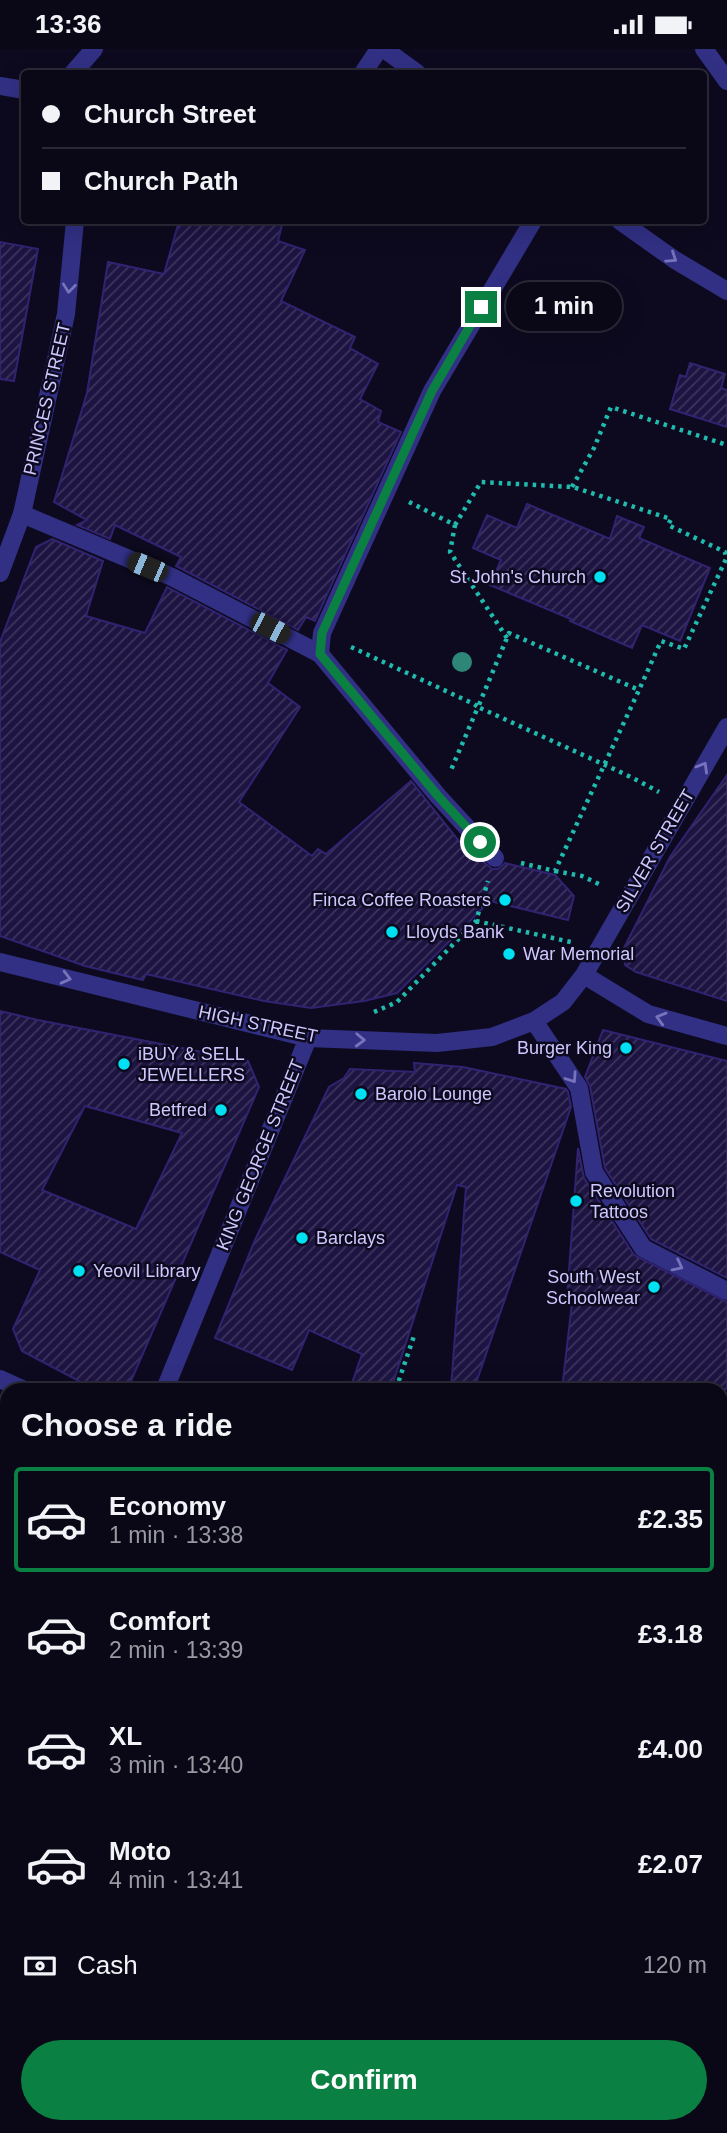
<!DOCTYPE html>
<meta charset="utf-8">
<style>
:root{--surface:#0a0817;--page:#181624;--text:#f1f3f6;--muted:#999aa1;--line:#2a2936;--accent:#0b8043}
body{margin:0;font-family:Helvetica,sans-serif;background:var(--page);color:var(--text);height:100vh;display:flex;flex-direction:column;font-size:26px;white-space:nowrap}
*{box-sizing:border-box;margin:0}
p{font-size:23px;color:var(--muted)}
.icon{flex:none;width:38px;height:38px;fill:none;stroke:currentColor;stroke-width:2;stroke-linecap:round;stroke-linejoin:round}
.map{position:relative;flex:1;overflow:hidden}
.panel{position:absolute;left:0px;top:1334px;width:728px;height:751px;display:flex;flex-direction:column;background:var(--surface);border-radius:21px 21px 0 0;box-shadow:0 7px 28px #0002,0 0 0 2px var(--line)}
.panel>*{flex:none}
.guide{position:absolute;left:21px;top:21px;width:686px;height:154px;border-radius:7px;box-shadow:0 7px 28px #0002,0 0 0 2px var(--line);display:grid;align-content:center;height:154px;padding:0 21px;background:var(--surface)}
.end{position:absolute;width:32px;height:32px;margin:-16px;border:9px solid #0b8043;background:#fff;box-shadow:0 0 0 4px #fff}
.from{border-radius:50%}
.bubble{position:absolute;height:49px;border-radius:24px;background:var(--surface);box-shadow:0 7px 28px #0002,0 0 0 2px var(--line);font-size:23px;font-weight:700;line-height:49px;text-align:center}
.car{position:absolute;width:21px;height:42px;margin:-21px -10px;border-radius:9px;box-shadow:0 0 5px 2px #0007;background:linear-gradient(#222 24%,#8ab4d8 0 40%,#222 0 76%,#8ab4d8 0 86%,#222 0)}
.guide b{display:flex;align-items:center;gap:24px;height:66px;font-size:26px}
.guide b+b{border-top:2px solid var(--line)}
.guide i{width:18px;height:18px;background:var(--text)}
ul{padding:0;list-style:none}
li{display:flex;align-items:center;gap:21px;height:105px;margin:0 14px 10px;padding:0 7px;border:4px solid transparent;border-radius:7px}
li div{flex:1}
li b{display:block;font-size:26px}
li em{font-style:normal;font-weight:700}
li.on{border-color:var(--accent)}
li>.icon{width:63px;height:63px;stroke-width:1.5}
h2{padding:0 21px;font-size:32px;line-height:84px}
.pay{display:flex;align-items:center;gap:18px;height:77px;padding:0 21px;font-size:26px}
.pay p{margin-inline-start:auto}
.button{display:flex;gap:14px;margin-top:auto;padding:14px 21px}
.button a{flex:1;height:80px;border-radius:42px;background:var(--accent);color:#fff;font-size:28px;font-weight:700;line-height:80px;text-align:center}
.status{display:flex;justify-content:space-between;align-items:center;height:49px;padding:0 35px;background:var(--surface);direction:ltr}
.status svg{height:19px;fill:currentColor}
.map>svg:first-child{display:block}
</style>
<div class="status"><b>13:36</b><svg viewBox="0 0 49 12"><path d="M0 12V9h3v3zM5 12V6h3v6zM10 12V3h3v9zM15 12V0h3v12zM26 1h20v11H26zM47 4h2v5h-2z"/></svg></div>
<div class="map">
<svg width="727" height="2084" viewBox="0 0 727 2084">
<defs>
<pattern id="building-hatch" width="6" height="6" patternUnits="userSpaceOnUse" patternTransform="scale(1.75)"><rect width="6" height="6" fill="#1d1442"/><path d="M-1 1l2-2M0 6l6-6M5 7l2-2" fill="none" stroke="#3d355e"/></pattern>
</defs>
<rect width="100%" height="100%" fill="#0d0a1f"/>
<!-- building -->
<path fill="url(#building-hatch)" stroke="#312371" stroke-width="2" fill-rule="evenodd" d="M179 172H283L278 192 305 201 281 252 355 288 350 299 378 315 360 350 381 362 378 373 401 383 315 572 306 568 298 581 176 517 181 508 115 476 110 490 77 476 87 471 54 453 87 344 108 213 164 225Z
M0 193 38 200 14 332 0 330Z
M690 314 725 325 721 339 727 341V378L670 360 680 326 686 328Z
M527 455 610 490 617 467 644 478 639 489 710 519 680 592 642 576 632 599 570 572 571 570 490 536 501 511 473 499 487 466 517 479Z
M52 490 103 512 86 567 145 584 167 538 287 601 268 634 300 658 239 753 312 807 318 800 326 805 411 732 471 807 479 809 492 820H498L505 814 555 826 574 847 568 871 490 852 397 944 364 952 311 959 264 952 146 925 143 931 85 917 0 887V593L36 498Z
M727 726V952L636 923 625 916 623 901 670 808Z
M0 962 38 971 248 1012 259 1038 131 1332 113 1340H94L22 1302 13 1280 40 1221 0 1203ZM85 1057 182 1084 136 1180 42 1141Z
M603 981 727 1012V1229L651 1190 605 1119 590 1037 585 1028Z
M414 1014 463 1018 566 1040 568 1043 571 1058 474 1340H451L466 1138 457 1136 391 1340H350L362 1305 309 1281 292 1321 215 1289 255 1191 329 1038 344 1029 350 1020 415 1023Z
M578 1099 584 1129 634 1206 727 1253V1340H562L572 1254 567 1249Z"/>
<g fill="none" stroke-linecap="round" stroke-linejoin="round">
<!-- path -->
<path stroke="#20bbaf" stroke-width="4.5" stroke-dasharray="3.5 5" stroke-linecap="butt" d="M572 438 594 399 611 358 727 396
M409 453 455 476 450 503 507 589
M455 476 481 433 573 438 671 470 668 476 725 503 726 510 684 600 661 592 639 641
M351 598 474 655 478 658 451 721
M521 814 555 822 639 641 509 584 478 658 605 716C623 724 641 733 659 743
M555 822 582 827 603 837
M476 872 571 893
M374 963 397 953 476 872 488 832
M396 1340 415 1284"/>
<!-- lane -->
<path stroke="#313084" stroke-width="18" d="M363 24 379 0
M22 465 172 528 320 605 438 747 495 809
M320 605 322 584 432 342 533 172"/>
<!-- street -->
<path stroke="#313084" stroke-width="18" d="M384 0 417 24
M704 0 727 32
M73 24 94 0
M0 37 24 41
M620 172 675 211 727 242
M0 524 22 465 66 265 75 172
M0 913 308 989 437 994 492 988 534 972 563 953 584 926 727 678
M584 926 648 965 727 987
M534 972 579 1039 594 1123 643 1199 727 1242
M0 1330 22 1340
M165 1340 308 989
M721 1526 727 1498
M721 1672 727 1674
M650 2077 654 2084
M89 2084 90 2077"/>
</g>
<!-- trees -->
<circle fill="#2d8677" cx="462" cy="613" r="10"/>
<!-- one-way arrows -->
<defs><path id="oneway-chevron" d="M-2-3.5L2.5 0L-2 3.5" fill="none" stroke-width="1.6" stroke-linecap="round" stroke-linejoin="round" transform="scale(1.75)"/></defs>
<g stroke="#7874bb">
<use href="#oneway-chevron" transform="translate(672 209) rotate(34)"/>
<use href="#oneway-chevron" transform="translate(69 239) rotate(96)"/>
<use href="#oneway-chevron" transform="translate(703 718) rotate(-60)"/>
<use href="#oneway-chevron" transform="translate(66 929) rotate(14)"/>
<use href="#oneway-chevron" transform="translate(661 969) rotate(-164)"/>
<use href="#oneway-chevron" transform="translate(360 991) rotate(2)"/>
<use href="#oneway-chevron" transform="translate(572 1029) rotate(56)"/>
<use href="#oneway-chevron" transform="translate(678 1217) rotate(27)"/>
</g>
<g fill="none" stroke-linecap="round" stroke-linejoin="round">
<!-- route -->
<path stroke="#0b8043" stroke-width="9" d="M480 793 438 747 320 605 322 584 432 342 481 258"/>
</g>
<!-- markers -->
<g fill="#00e0f3" stroke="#0d0a1f" stroke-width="2.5">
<circle cx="600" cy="528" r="7"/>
<circle cx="505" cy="851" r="7"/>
<circle cx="392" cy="883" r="7"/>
<circle cx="509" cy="905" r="7"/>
<circle cx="626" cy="999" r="7"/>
<circle cx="124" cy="1015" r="7"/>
<circle cx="361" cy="1045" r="7"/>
<circle cx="221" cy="1061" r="7"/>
<circle cx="576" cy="1152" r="7"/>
<circle cx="302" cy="1189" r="7"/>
<circle cx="79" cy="1222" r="7"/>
<circle cx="654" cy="1238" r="7"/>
</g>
<g text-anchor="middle" stroke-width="5" stroke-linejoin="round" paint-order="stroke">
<!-- street labels -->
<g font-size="18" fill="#cec8ff" stroke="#0d0a1f">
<text transform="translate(47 350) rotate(-77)" y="6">PRINCES STREET</text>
<text transform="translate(655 802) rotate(-60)" y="6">SILVER STREET</text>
<text transform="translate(258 975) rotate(12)" y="6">HIGH STREET</text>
<text transform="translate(260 1106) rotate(-68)" y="6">KING GEORGE STREET</text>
</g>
<!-- poi labels -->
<g font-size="18" fill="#cec8ff" stroke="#0d0a1f" text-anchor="start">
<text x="586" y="534" text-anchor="end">St John's Church</text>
<text x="491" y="857" text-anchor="end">Finca Coffee Roasters</text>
<text x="406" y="889">Lloyds Bank</text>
<text x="523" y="911">War Memorial</text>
<text x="612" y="1005" text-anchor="end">Burger King</text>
<text x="138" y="1011">iBUY &amp; SELL<tspan x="138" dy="21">JEWELLERS</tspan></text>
<text x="375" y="1051">Barolo Lounge</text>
<text x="207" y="1067" text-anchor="end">Betfred</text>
<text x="590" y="1148">Revolution<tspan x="590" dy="21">Tattoos</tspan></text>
<text x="316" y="1195">Barclays</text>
<text x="93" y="1228">Yeovil Library</text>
<text x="640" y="1234" text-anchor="end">South West<tspan x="640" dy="21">Schoolwear</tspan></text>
</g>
</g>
</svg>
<i class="end from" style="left:480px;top:793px"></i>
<i class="end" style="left:481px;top:258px"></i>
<div class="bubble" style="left:506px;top:233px;width:116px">1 min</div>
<i class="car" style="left:147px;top:518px;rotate:293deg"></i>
<i class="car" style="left:270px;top:579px;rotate:117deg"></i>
<div class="guide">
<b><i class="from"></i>Church Street</b>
<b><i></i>Church Path</b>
</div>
<section class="panel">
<h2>Choose a ride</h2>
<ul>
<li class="on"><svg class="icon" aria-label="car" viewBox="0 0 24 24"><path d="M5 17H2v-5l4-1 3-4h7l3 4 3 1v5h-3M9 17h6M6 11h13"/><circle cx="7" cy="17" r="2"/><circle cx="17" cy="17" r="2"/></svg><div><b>Economy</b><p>1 min · 13:38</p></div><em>£2.35</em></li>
<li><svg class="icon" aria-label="car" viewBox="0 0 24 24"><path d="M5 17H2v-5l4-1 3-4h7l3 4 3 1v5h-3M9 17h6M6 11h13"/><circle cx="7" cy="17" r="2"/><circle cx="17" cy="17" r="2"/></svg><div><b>Comfort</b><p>2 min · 13:39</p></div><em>£3.18</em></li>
<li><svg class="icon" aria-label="car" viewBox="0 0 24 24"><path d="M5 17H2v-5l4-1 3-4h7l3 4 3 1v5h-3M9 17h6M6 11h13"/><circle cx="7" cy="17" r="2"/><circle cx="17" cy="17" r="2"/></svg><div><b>XL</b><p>3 min · 13:40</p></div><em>£4.00</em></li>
<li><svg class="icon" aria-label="car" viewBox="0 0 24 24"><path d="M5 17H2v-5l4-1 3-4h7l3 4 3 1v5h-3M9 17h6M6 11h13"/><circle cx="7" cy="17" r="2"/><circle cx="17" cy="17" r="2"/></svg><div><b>Moto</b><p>4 min · 13:41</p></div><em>£2.07</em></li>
</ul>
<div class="pay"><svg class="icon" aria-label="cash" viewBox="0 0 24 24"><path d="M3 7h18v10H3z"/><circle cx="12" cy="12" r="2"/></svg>Cash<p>120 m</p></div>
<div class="button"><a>Confirm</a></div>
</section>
</div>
